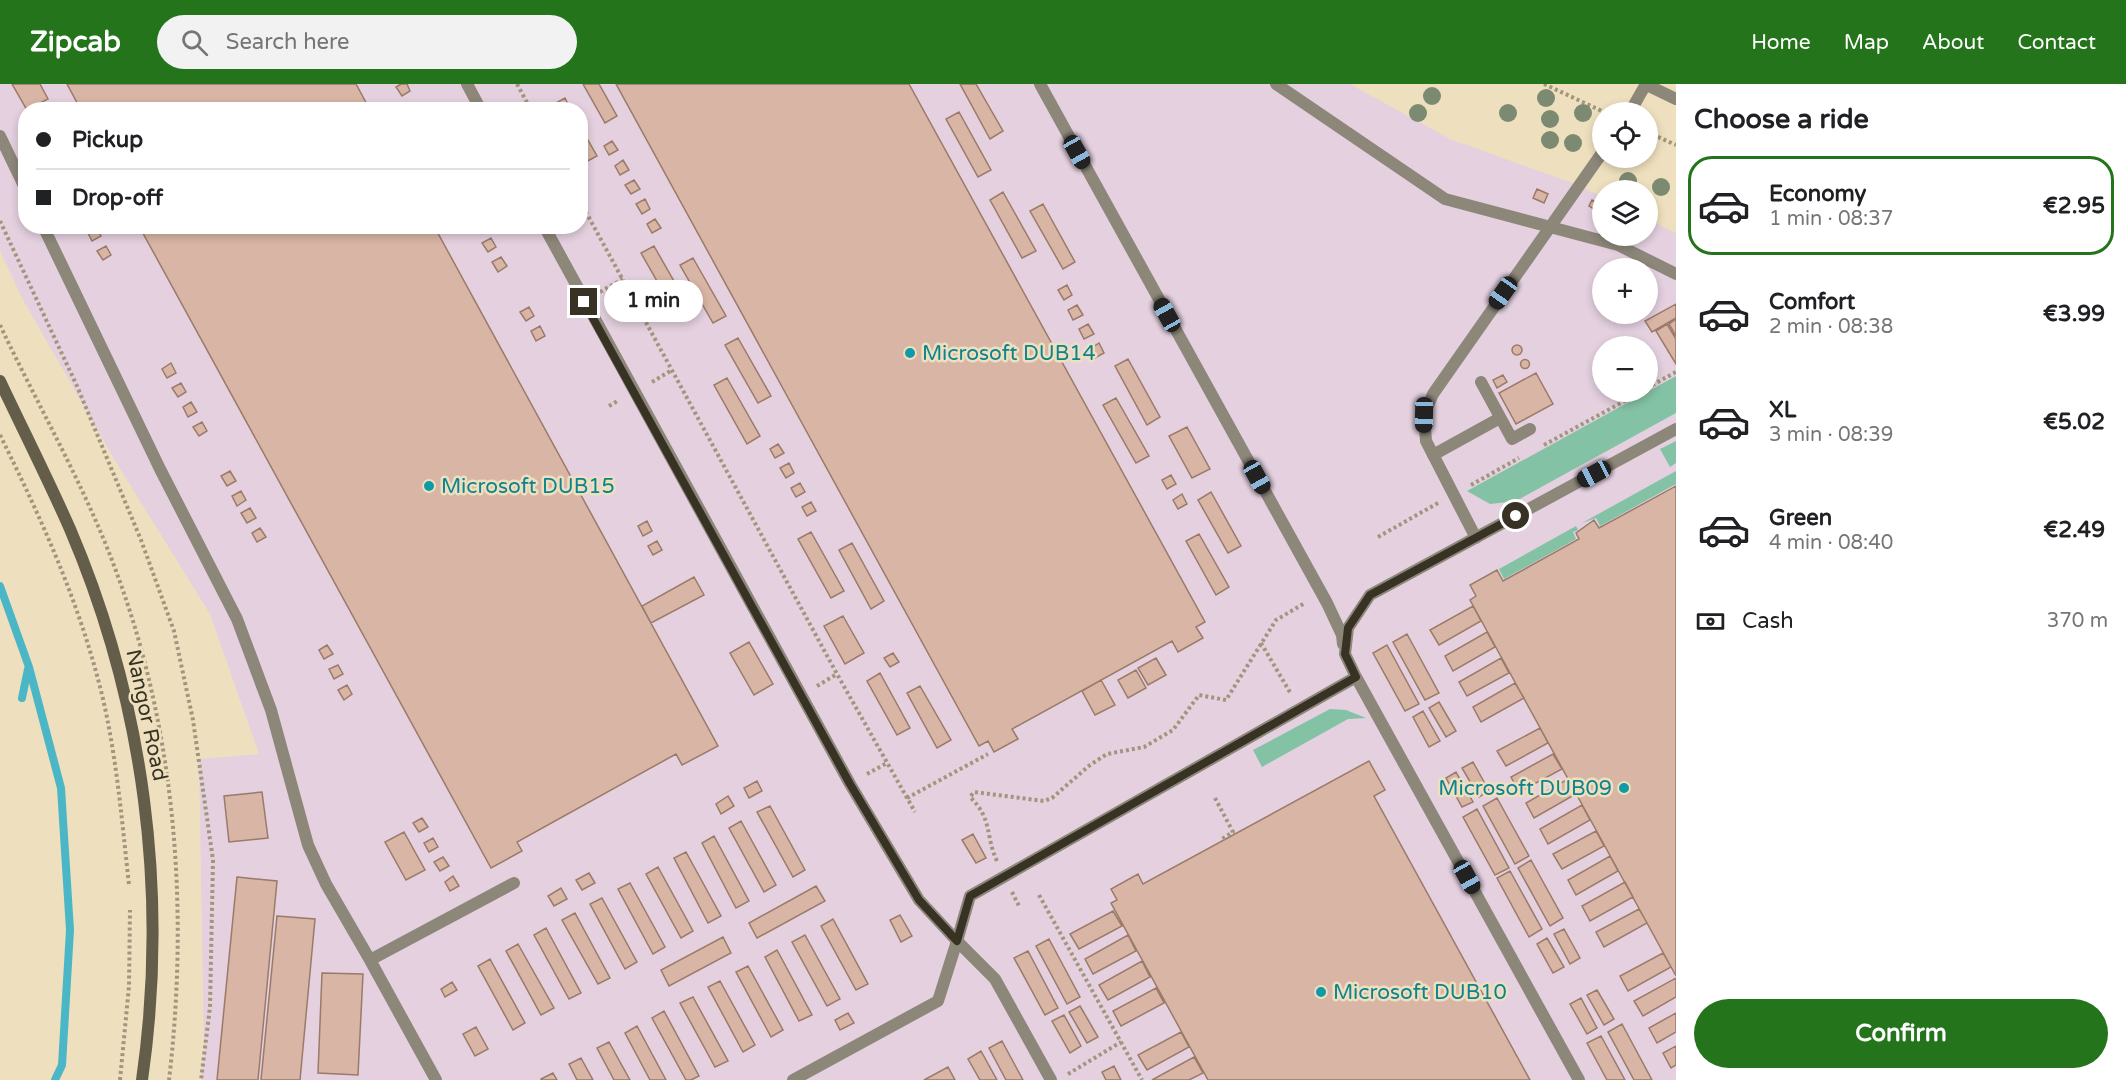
<!DOCTYPE html>
<meta charset="utf-8">
<style>
:root{--surface:#fff;--page:#f2f2f2;--text:#202124;--muted:#757577;--line:#e0e0e0;--accent:#24741b}
body{margin:0;font-family:"Varela Round",sans-serif;background:var(--page);color:var(--text);height:100vh;display:flex;flex-direction:column;font-size:22px;white-space:nowrap}
*{box-sizing:border-box;margin:0}
p{font-size:20px;color:var(--muted)}
.icon{flex:none;width:33px;height:33px;fill:none;stroke:currentColor;stroke-width:2;stroke-linecap:round;stroke-linejoin:round}
.map{position:relative;flex:1;overflow:hidden}
.side{display:flex;flex-direction:column;background:var(--surface);width:450px}
.side>*{flex:none}
.top-card{position:absolute;left:18px;top:18px;width:570px;height:132px;border-radius:24px;box-shadow:0 3px 9px #0003;display:grid;align-content:center;height:132px;padding:0 18px;background:var(--surface)}
.buttons{position:absolute;left:1592px;top:18px;display:grid;gap:12px}
.buttons a{display:grid;place-items:center;width:66px;height:66px;border-radius:50%;background:var(--surface);box-shadow:0 3px 9px #0003;font-size:30px}
.end{position:absolute;width:27px;height:27px;margin:-14px;border:8px solid #383225;background:#fff;box-shadow:0 0 0 3px #fff}
.from{border-radius:50%}
.bubble{position:absolute;height:42px;border-radius:21px;background:var(--surface);box-shadow:0 3px 9px #0003;font-size:20px;font-weight:800;line-height:42px;text-align:center}
.car{position:absolute;width:18px;height:36px;margin:-18px -9px;border-radius:8px;box-shadow:0 0 4px 2px #0007;background:linear-gradient(#222 24%,#8ab4d8 0 40%,#222 0 76%,#8ab4d8 0 86%,#222 0)}
.top-card b{display:flex;align-items:center;gap:21px;height:57px;font-size:22px}
.top-card b+b{border-top:2px solid var(--line)}
.top-card i{width:15px;height:15px;background:var(--text)}
ul{padding:0;list-style:none}
li{display:flex;align-items:center;gap:18px;height:99px;margin:0 12px 9px;padding:0 6px;border:3px solid transparent;border-radius:24px}
li div{flex:1}
li b{display:block;font-size:22px}
li em{font-style:normal;font-weight:800}
li.current{border-color:var(--accent)}
li>.icon{width:54px;height:54px;stroke-width:1.5}
h2{padding:0 18px;font-size:27px;line-height:72px}
.pay{display:flex;align-items:center;gap:15px;height:66px;padding:0 18px;font-size:22px}
.pay p{margin-inline-start:auto}
.primary-button{display:flex;gap:12px;margin-top:auto;padding:12px 18px}
.primary-button a{flex:1;height:69px;border-radius:36px;background:var(--accent);color:#fff;font-size:24px;font-weight:800;line-height:69px;text-align:center}
header{display:flex;align-items:center;gap:36px;box-sizing:border-box;height:84px;padding:0 30px;background:var(--accent);color:#fff}
header strong{font-size:28px}
nav{display:flex;gap:33px;margin-inline-start:auto;font-size:21px}
.search{width:420px;height:54px;background:var(--page);display:flex;align-items:center;gap:15px;box-sizing:border-box;padding:0 21px;border-radius:33px;color:var(--muted);font-size:22px}
main{display:flex;flex:1;min-height:0}
.map>svg:first-child{display:block}
</style>
<header>
<strong>Zipcab</strong>
<div class="search"><svg class="icon" aria-label="search" viewBox="0 0 24 24"><circle cx="10" cy="10" r="6"/><path d="M15 15l6 6"/></svg>Search here</div>
<nav><a>Home</a><a>Map</a><a>About</a><a>Contact</a></nav>
</header>
<main>
<div class="map">
<svg width="1676" height="996" viewBox="0 0 1676 996">
<rect width="100%" height="100%" fill="#eee0be"/>
<!-- industrial -->
<path fill="#e4d0df" fill-rule="evenodd" d="M0 0H1350L1450 55 1578 101 1602 113V152H1647V135L1676 149V996H201L204 967 199 675 259 670 210 530 114 375 22 214 0 167ZM26 26H580V142H26ZM1602 184H1647V230H1602ZM1602 262H1647V308H1602Z"/>
<!-- green -->
<path fill="#84c2a5" d="M1676 292V329L1516 417 1490 420 1467 407Z
M1676 357V379L1670 383 1660 365Z
M1676 387V400L1600 442 1596 434 1582 439Z
M1576 442 1578 446 1573 448 1576 455 1504 495 1499 485Z
M1330 625 1346 626 1366 634 1348 635 1262 683 1253 666Z"/>
<g fill="none" stroke-linecap="round" stroke-linejoin="round">
<!-- stream -->
<path stroke="#4bb7c6" stroke-width="8" d="M0 502 29 583 61 704 70 846 62 981 55 996
M22 614 28 585"/>
</g>
<!-- building -->
<path fill="#d8b5a4" stroke="#9a7a69" stroke-width="1.5" d="M12 0H40L48 15 27 26Z
M67 0H356L370 26H81Z
M401 0H407L410 7 402 12 396 3Z
M583 0H599L617 32 605 39Z
M616 0H909L1205 538 1196 543 1203 554 1178 568 1172 557 1012 645 1018 655 994 668 988 657 979 662Z
M960 0H976L1003 47 990 55Z
M565 14 571 26H554L552 21Z
M959 28 991 86 978 93 946 35Z
M580 42 597 72 584 79 580 73Z
M612 57 618 66 609 71 604 62Z
M623 76 629 86 620 91 615 82Z
M634 96 640 105 631 110 625 101Z
M1537 105 1548 110 1544 119 1533 114Z
M1003 108 1036 167 1022 174 990 116Z
M645 115 650 125 642 130 636 120Z
M1592 116 1601 120 1597 127 1589 122Z
M1043 120 1075 178 1063 185 1030 127Z
M655 135 661 144 652 149 647 140Z
M96 142 101 152 92 157 87 147Z
M139 142H434L718 662 682 681 676 670 517 758 522 767 491 784Z
M491 154 496 163 488 168 482 159Z
M106 162 111 171 103 176 97 167Z
M654 162 687 220 674 227 641 169Z
M501 173 507 182 498 188 492 178Z
M693 174 726 232 713 239 680 181Z
M1067 201 1072 211 1064 216 1058 206Z
M1676 220V234L1652 248 1645 237Z
M1077 221 1083 231 1073 236 1068 226Z
M529 223 534 232 526 237 520 228Z
M1676 235V252L1669 240Z
M1088 240 1094 250 1084 255 1079 245Z
M1667 240 1676 255V280L1656 247Z
M540 242 545 252 536 257 531 247Z
M738 254 771 312 758 319 725 261Z
M1099 259 1104 269 1095 274 1090 265Z
M1512 266a5 5 0 1 1 10 0a5 5 0 1 1-10 0Z
M1128 275 1160 333 1147 341 1115 282Z
M1520.5 280a4.5 4.5 0 1 1 9 0a4.5 4.5 0 1 1-9 0Z
M171 279 176 289 167 294 162 285Z
M1536 289 1553 320 1516 340 1499 309Z
M1503 291 1507 298 1497 304 1493 296Z
M727 294 760 352 747 360 714 301Z
M181 299 186 308 178 313 172 304Z
M1116 314 1149 372 1136 379 1103 321Z
M191 318 197 328 188 333 183 323Z
M202 338 207 347 199 352 193 343Z
M1187 343 1210 385 1192 394 1169 352Z
M778 360 784 369 775 374 770 365Z
M789 379 794 389 786 394 780 384Z
M230 387 236 397 227 402 221 392Z
M1171 391 1176 400 1167 405 1162 396Z
M800 399 805 408 796 413 791 404Z
M1676 402V892L1470 516 1476 512 1470 501 1497 486 1503 497 1579 455 1576 449 1594 436 1599 444Z
M241 407 246 416 237 422 232 412Z
M1211 408 1241 462 1228 469 1198 416Z
M1182 410 1187 420 1178 425 1173 416Z
M811 418 816 427 807 432 802 423Z
M250 424 256 434 247 439 241 429Z
M647 437 652 447 643 452 638 442Z
M260 444 266 453 257 458 252 449Z
M811 448 844 507 831 514 798 455Z
M1199 450 1229 503 1216 511 1186 457Z
M657 457 662 466 653 471 648 462Z
M852 459 884 517 871 525 839 466Z
M694 493 704 511 651 539 642 522Z
M1473 522 1481 537 1439 561 1430 546Z
M843 532 864 569 845 580 824 542Z
M1487 548 1495 563 1453 587 1445 572Z
M1407 550 1439 609 1425 616 1393 558Z
M749 558 773 600 754 611 730 569Z
M327 561 333 570 324 575 319 566Z
M1387 561 1419 620 1405 627 1373 569Z
M893 569 899 578 890 583 884 574Z
M1156 574 1166 591 1148 601 1138 584Z
M1501 574 1509 589 1467 612 1459 598Z
M338 581 343 590 334 595 329 585Z
M1136 586 1146 604 1128 614 1118 596Z
M880 589 910 644 897 651 867 597Z
M1101 596 1115 621 1095 631 1082 607Z
M1515 599 1524 614 1481 638 1473 623Z
M347 601 352 610 344 616 338 606Z
M920 602 951 656 937 664 907 609Z
M1439 618 1456 647 1446 653 1429 624Z
M1423 627 1440 657 1429 663 1413 633Z
M1540 644 1548 659 1506 682 1497 667Z
M1553 670 1562 685 1519 708 1511 693Z
M1369 677 1385 706 1374 712 1530 996H1208L1111 819 1117 816 1111 805 1138 790 1143 800Z
M1473 678 1489 707 1479 713 1462 684Z
M1456 688 1473 718 1462 723 1446 694Z
M1568 695 1576 710 1534 734 1526 719Z
M757 697 762 707 749 714 744 704Z
M262 708 268 754 229 758 224 712Z
M728 712 734 722 721 730 716 720Z
M1497 714 1529 772 1515 780 1483 722Z
M1582 721 1590 736 1548 760 1540 745Z
M770 722 805 786 793 793 757 728Z
M1477 725 1509 784 1495 791 1463 733Z
M422 734 428 743 419 748 413 739Z
M741 737 776 801 764 808 729 744Z
M1596 747 1604 762 1562 785 1553 770Z
M404 748 425 786 406 796 385 758Z
M973 750 986 774 976 779 962 756Z
M714 752 749 817 736 824 702 759Z
M433 754 438 763 429 768 424 759Z
M686 768 721 832 708 839 674 774Z
M1610 772 1618 787 1576 811 1568 796Z
M443 773 449 782 440 787 434 778Z
M1531 776 1563 834 1550 842 1518 784Z
M658 783 693 847 681 854 646 790Z
M1510 787 1542 845 1529 853 1497 794Z
M589 789 595 799 582 806 576 796Z
M453 792 459 802 450 807 445 798Z
M237 793 277 797 258 996H217Z
M1625 798 1633 813 1590 837 1582 822Z
M630 799 665 863 653 870 618 805Z
M816 802 825 817 757 854 749 839Z
M561 804 567 815 554 822 548 812Z
M602 814 637 878 625 885 590 820Z
M1639 825 1647 839 1604 863 1596 848Z
M1113 827 1122 842 1079 865 1070 850Z
M575 829 610 894 598 900 562 836Z
M900 831 912 852 901 858 890 836Z
M277 832 315 835 300 996H261Z
M833 835 868 900 856 906 821 842Z
M546 844 581 909 569 915 534 851Z
M1564 845 1580 874 1570 880 1554 850Z
M805 851 840 915 827 922 792 858Z
M1128 851 1136 867 1093 890 1085 875Z
M723 853 731 869 669 902 661 886Z
M1547 854 1564 883 1553 889 1537 860Z
M1049 855 1080 913 1067 920 1036 862Z
M518 860 554 924 541 931 506 867Z
M777 866 812 931 799 937 765 873Z
M1028 867 1058 924 1045 931 1014 874Z
M1663 869 1671 883 1628 907 1620 892Z
M490 875 525 939 513 946 478 882Z
M1142 877 1150 893 1108 916 1099 901Z
M748 882 783 946 771 953 736 888Z
M322 889 363 890 358 991 318 989Z
M1676 894V913L1643 932 1634 917Z
M720 897 755 961 743 968 708 903Z
M452 898 457 906 445 913 441 905Z
M1156 904 1164 919 1121 942 1113 927Z
M1597 906 1614 935 1604 941 1587 911Z
M693 913 728 977 715 983 680 919Z
M1581 914 1597 944 1587 950 1570 920Z
M1080 922 1098 953 1087 959 1069 928Z
M664 927 699 992 691 996H686L652 934Z
M848 929 854 939 840 946 835 936Z
M1676 929V948L1657 959 1649 944Z
M1064 931 1081 962 1070 969 1052 937Z
M1622 940 1652 996H1634L1608 948Z
M637 942 666 996H650L625 949Z
M476 943 488 965 475 972 463 950Z
M1181 948 1189 963 1147 986 1138 971Z
M1601 952 1625 996H1607L1587 959Z
M1002 957 1023 996H1006L989 964Z
M609 958 630 996H614L597 964Z
M1676 962V981L1671 984 1663 969Z
M981 967 997 996H980L968 975Z
M1194 973 1203 989 1189 996H1152Z
M581 974 593 996H577L569 980Z
M1114 982 1121 996H1106L1102 988Z
M948 983 955 996H924Z
M553 989 557 996H541V995Z"/>
<g fill="none" stroke-linecap="round" stroke-linejoin="round">
<!-- path -->
<path stroke="#a1967d" stroke-width="4" stroke-dasharray="3 3" stroke-linecap="butt" d="M517 0 531 26
M1544 0 1604 28
M1647 48 1676 61
M580 117 837 590 915 728
M0 137 77 302 141 456 174 547 193 636 213 776 210 923 201 996
M600 208 623 195
M0 241C38 322 85 402 116 487 176 648 189 826 169 996
M652 298 672 286
M1647 304 1676 288
M609 322 619 316
M0 351C42 436 81 522 103 615 117 676 122 738 129 801
M1544 361 1641 308
M1471 401 1519 374
M1378 453 1438 419
M1261 559 1291 610
M817 602 837 590
M867 690 887 679
M907 714 988 670
M1215 714 1233 748 1222 755
M997 777C985 752 993 735 970 713L974 708 1044 717 1052 714 1090 681 1107 670 1144 663 1173 646 1199 611 1226 616 1276 536 1305 519
M1012 808 1019 822
M1039 811 1142 996
M1068 990 1121 958
M120 996 129 902 130 826"/>
<!-- service -->
<path stroke="#8c8779" stroke-width="12" d="M467 0 481 26
M1040 0 1327 519 1342 551 1343 560
M1276 0 1445 115 1618 161 1676 190
M1630 28 1646 0
M0 52 26 106
M43 142 160 385 237 535 271 626 308 761 326 800 370 876
M544 142 850 700 919 816 957 857 938 917 793 996
M1481 298 1512 355 1530 345
M1433 371 1500 334
M1476 454 1426 357 1424 331 1433 310 1602 69
M436 996 370 876 514 799
M1051 996 995 895 957 857 970 812 1356 593
M1579 996 1356 593 1345 570 1348 544 1370 511 1676 345"/>
<!-- minor -->
<path stroke="#8c8779" stroke-width="12" d="M1645 0 1676 15"/>
<!-- secondary -->
<path stroke="#645d49" stroke-width="12" d="M0 297C23 346 48 395 70 445 144 618 169 809 142 996"/>
</g>
<!-- trees -->
<g fill="#7c8a72">
<circle cx="1432" cy="12" r="9"/>
<circle cx="1546" cy="14" r="9"/>
<circle cx="1418" cy="29" r="9"/>
<circle cx="1508" cy="29" r="9"/>
<circle cx="1583" cy="29" r="9"/>
<circle cx="1550" cy="35" r="9"/>
<circle cx="1550" cy="56" r="9"/>
<circle cx="1573" cy="59" r="9"/>
<circle cx="1628" cy="97" r="9"/>
<circle cx="1661" cy="103" r="9"/>
</g>
<g fill="none" stroke-linecap="round" stroke-linejoin="round">
<!-- route -->
<path stroke="#383225" stroke-width="8" d="M584 218 850 700 919 816 957 857 970 812 1356 593 1345 570 1348 544 1370 511 1516 432"/>
</g>
<!-- markers -->
<g fill="#0f9aa8" stroke="#eee0be" stroke-width="2">
<circle cx="910" cy="269" r="6"/>
<circle cx="429" cy="402" r="6"/>
<circle cx="1624" cy="704" r="6"/>
<circle cx="1321" cy="908" r="6"/>
</g>
<g text-anchor="middle" stroke-width="5" stroke-linejoin="round" paint-order="stroke">
<!-- culture labels -->
<g font-size="21" fill="#0d838f" stroke="#eee0be" text-anchor="start">
<text x="922" y="276">Microsoft DUB14</text>
<text x="441" y="409">Microsoft DUB15</text>
<text x="1612" y="711" text-anchor="end">Microsoft DUB09</text>
<text x="1333" y="915">Microsoft DUB10</text>
</g>
<!-- street labels -->
<g font-size="21" fill="#383225" stroke="#eee0be">
<text transform="translate(147 631) rotate(78)" y="7">Nangor Road</text>
</g>
</g>
</svg>
<div class="buttons">
<a><svg class="icon" aria-label="locate" viewBox="0 0 24 24"><circle cx="12" cy="12" r="6"/><path d="M12 2v4M12 18v4M2 12h4M18 12h4"/></svg></a>
<a><svg class="icon" aria-label="layers" viewBox="0 0 24 24"><path d="M12 4l9 5-9 5-9-5zM3 14l9 5 9-5"/></svg></a>
<a>+</a>
<a>−</a>
</div>
<i class="end from" style="left:1516px;top:432px"></i>
<i class="end" style="left:584px;top:218px"></i>
<div class="bubble" style="left:604px;top:196px;width:99px">1 min</div>
<i class="car" style="left:1077px;top:68px;rotate:151deg"></i>
<i class="car" style="left:1503px;top:209px;rotate:215deg"></i>
<i class="car" style="left:1167px;top:231px;rotate:331deg"></i>
<i class="car" style="left:1424px;top:331px;rotate:181deg"></i>
<i class="car" style="left:1594px;top:390px;rotate:242deg"></i>
<i class="car" style="left:1257px;top:393px;rotate:151deg"></i>
<i class="car" style="left:1467px;top:793px;rotate:151deg"></i>
<div class="top-card">
<b><i class="from"></i>Pickup</b>
<b><i></i>Drop-off</b>
</div>
</div>
<section class="side">
<h2>Choose a ride</h2>
<ul>
<li class="current"><svg class="icon" aria-label="car" viewBox="0 0 24 24"><path d="M5 17H2v-5l4-1 3-4h7l3 4 3 1v5h-3M9 17h6M6 11h13"/><circle cx="7" cy="17" r="2"/><circle cx="17" cy="17" r="2"/></svg><div><b>Economy</b><p>1 min · 08:37</p></div><em>€2.95</em></li>
<li><svg class="icon" aria-label="car" viewBox="0 0 24 24"><path d="M5 17H2v-5l4-1 3-4h7l3 4 3 1v5h-3M9 17h6M6 11h13"/><circle cx="7" cy="17" r="2"/><circle cx="17" cy="17" r="2"/></svg><div><b>Comfort</b><p>2 min · 08:38</p></div><em>€3.99</em></li>
<li><svg class="icon" aria-label="car" viewBox="0 0 24 24"><path d="M5 17H2v-5l4-1 3-4h7l3 4 3 1v5h-3M9 17h6M6 11h13"/><circle cx="7" cy="17" r="2"/><circle cx="17" cy="17" r="2"/></svg><div><b>XL</b><p>3 min · 08:39</p></div><em>€5.02</em></li>
<li><svg class="icon" aria-label="car" viewBox="0 0 24 24"><path d="M5 17H2v-5l4-1 3-4h7l3 4 3 1v5h-3M9 17h6M6 11h13"/><circle cx="7" cy="17" r="2"/><circle cx="17" cy="17" r="2"/></svg><div><b>Green</b><p>4 min · 08:40</p></div><em>€2.49</em></li>
</ul>
<div class="pay"><svg class="icon" aria-label="cash" viewBox="0 0 24 24"><path d="M3 7h18v10H3z"/><circle cx="12" cy="12" r="2"/></svg>Cash<p>370 m</p></div>
<div class="primary-button"><a>Confirm</a></div>
</section>
</main>
